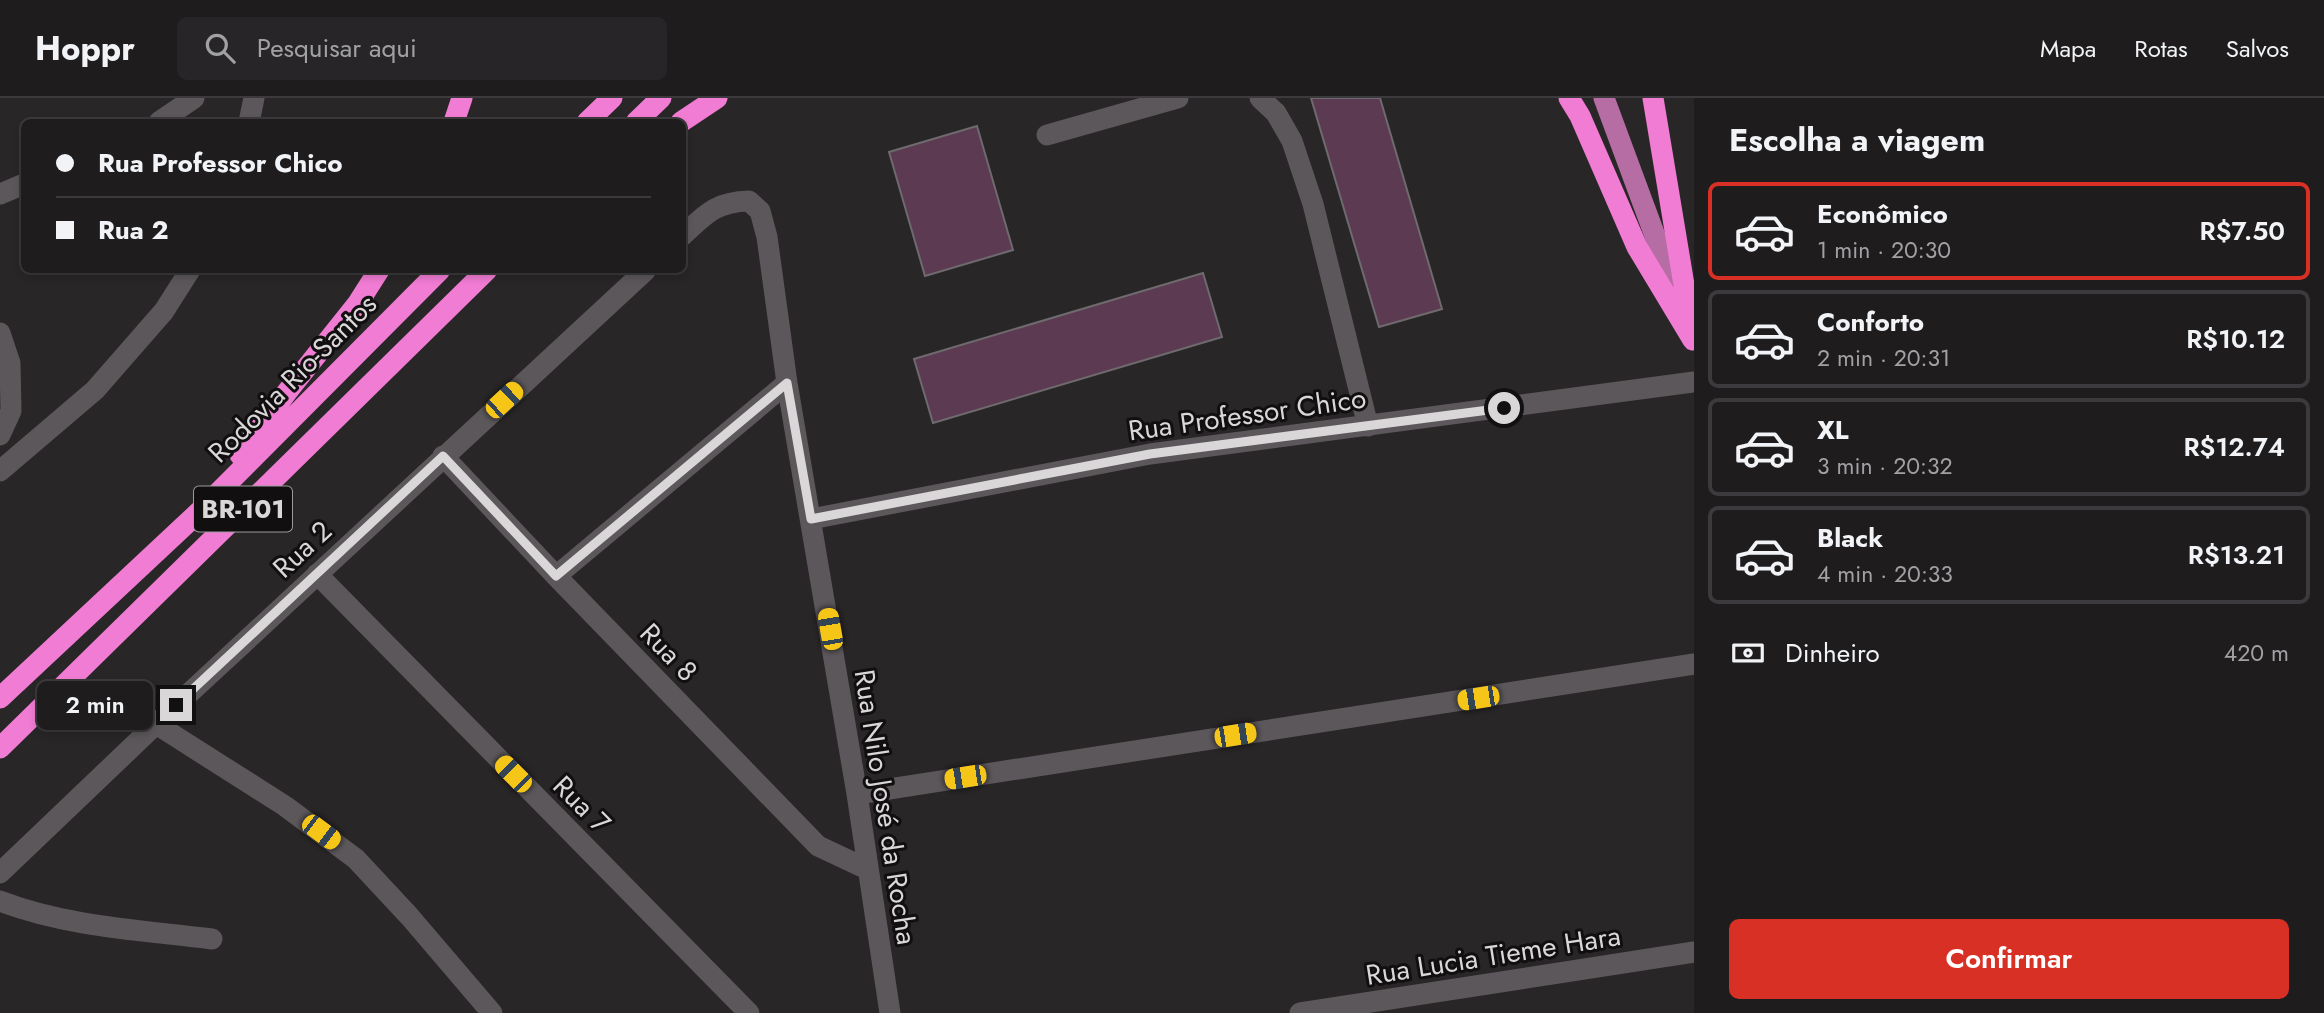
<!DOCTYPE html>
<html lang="pt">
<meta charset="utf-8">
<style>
:root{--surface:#1f1c1e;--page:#272527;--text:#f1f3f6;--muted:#a1a1a4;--line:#3c3a3c;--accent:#d93025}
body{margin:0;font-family:Jost,sans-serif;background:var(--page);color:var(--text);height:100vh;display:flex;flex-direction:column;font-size:26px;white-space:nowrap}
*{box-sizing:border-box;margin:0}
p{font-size:23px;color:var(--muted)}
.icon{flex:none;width:38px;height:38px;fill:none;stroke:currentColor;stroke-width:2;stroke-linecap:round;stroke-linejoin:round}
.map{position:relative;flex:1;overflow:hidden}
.details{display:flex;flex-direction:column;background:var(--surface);width:630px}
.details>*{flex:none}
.hud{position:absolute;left:21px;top:21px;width:665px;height:154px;border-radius:10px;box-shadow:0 4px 10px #0003,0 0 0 2px var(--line);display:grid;align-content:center;height:154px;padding:0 35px;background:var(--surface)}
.end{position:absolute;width:32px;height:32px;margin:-16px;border:9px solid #d9d7d8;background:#111;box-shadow:0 0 0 4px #111}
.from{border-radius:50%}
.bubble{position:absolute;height:49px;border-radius:10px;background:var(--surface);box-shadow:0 4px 10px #0003,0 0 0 2px var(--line);font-size:23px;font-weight:600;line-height:49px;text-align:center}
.car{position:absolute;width:21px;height:42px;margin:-21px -10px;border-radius:9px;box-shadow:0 0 5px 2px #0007;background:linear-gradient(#f5c518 24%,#345 0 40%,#f5c518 0 76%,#345 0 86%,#f5c518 0)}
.hud b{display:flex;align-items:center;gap:24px;height:66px;font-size:26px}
.hud b+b{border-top:2px solid var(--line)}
.hud i{width:18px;height:18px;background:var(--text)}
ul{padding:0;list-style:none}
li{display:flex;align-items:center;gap:21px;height:98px;margin:0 14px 10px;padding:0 21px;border:4px solid var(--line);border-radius:10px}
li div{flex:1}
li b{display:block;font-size:26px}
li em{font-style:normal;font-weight:600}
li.current{border-color:var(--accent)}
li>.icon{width:63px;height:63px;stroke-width:1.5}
h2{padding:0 35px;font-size:32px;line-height:84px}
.pay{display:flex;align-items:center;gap:18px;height:77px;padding:0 35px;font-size:26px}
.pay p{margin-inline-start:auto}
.button{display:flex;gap:14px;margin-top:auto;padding:14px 35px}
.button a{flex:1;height:80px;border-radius:10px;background:var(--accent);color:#fff;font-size:28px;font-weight:600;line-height:80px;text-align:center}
header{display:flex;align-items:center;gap:42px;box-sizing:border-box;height:98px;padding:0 35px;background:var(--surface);border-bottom:2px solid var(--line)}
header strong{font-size:33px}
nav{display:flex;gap:38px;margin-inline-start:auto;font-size:24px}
.search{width:490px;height:63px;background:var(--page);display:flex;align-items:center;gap:18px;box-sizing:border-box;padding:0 24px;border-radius:10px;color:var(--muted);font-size:26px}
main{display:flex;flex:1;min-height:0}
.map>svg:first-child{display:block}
</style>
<header>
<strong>Hoppr</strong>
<div class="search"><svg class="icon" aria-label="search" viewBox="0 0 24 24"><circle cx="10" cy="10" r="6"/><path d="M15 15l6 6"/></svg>Pesquisar aqui</div>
<nav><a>Mapa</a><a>Rotas</a><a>Salvos</a></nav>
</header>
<main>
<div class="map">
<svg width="1694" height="915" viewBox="0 0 1694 915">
<rect width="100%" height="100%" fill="#292628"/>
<!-- building -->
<path fill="#5b3a52" stroke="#6e6a6d" stroke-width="2" d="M1311 0H1380L1442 211 1379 229Z
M977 28 1013 152 925 178 889 54Z
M1203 175 1222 239 933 325 914 261Z"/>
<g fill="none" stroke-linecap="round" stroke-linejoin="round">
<!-- minor -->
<path stroke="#5b575a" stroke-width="21" d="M1260 0 1276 15 1292 43 1313 106 1368 328
M159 24 194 0
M249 24 254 0
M1047 37 1178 0
M0 96 24 86
M682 138C706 116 715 104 749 103L760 113 767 139 787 285 857 696 890 915
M0 235 10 265 11 313 0 337
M443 358 556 478 818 748 867 771
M0 373 95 292 164 213 190 172
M811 421 1150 356 1694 284
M317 476 749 915
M556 478 787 285
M156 626 285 708 356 761 410 819 492 915
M857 696 1694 566
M0 775 156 626 646 172
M0 803C68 829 141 832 212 841
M1300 915 1694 854"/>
<!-- major -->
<path stroke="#b56da3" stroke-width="21" d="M1604 0 1684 216"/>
<!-- highway -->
<path stroke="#f17cd3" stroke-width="21" d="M1569 0 1580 18 1637 149 1693 242
M1653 0 1691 229
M454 24 462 0
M587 24 612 0
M636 24 661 0
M681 24 717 0
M240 357 287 294 358 205 379 172
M0 600 201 412 440 172
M0 650 487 172"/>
</g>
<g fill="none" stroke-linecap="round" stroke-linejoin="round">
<!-- route -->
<path stroke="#d9d7d8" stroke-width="9" d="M176 607 443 358 556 478 787 285 811 421 1150 356 1504 310"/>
</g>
<g text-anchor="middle" stroke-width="6" stroke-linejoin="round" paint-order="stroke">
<!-- shield labels -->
<rect fill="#110f10" stroke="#9d9b9c" stroke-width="2" x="194" y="388.5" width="98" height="45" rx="5"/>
<g font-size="26" font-weight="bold" fill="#d9d7d8">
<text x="243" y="420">BR-101</text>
</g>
<!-- street labels -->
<g font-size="28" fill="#d9d7d8" stroke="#110f10">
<text transform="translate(292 280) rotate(-45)" y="10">Rodovia Rio-Santos</text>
<text transform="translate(1247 316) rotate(-8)" y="10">Rua Professor Chico</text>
<text transform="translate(302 451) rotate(-43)" y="10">Rua 2</text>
<text transform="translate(669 554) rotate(46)" y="10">Rua 8</text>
<text transform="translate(582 706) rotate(45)" y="10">Rua 7</text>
<text transform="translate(886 709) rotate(81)" y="10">Rua Nilo José da Rocha</text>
<text transform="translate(1493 857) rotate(-9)" y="10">Rua Lucia Tieme Hara</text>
</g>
</g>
</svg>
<i class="end from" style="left:1504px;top:310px"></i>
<i class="end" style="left:176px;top:607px"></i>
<div class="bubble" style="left:37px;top:583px;width:116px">2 min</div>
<i class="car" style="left:504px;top:302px;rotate:47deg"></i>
<i class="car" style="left:830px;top:531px;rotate:350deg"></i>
<i class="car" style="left:1478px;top:600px;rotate:261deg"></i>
<i class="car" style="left:1235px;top:637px;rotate:81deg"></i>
<i class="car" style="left:513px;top:676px;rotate:315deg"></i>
<i class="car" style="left:965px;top:679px;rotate:261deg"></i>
<i class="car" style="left:321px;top:734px;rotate:127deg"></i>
<div class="hud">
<b><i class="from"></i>Rua Professor Chico</b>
<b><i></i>Rua 2</b>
</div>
</div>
<section class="details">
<h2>Escolha a viagem</h2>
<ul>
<li class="current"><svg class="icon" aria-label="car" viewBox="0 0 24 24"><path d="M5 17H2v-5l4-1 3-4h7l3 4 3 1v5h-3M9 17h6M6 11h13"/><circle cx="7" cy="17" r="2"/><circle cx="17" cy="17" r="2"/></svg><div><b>Econômico</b><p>1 min · 20:30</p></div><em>R$7.50</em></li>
<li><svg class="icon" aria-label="car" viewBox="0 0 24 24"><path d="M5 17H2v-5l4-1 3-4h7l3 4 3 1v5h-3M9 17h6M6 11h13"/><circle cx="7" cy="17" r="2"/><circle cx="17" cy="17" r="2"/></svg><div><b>Conforto</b><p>2 min · 20:31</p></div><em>R$10.12</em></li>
<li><svg class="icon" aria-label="car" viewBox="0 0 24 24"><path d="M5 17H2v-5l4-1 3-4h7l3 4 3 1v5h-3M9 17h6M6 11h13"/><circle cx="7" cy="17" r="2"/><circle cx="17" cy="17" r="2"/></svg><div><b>XL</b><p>3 min · 20:32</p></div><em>R$12.74</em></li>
<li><svg class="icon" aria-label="car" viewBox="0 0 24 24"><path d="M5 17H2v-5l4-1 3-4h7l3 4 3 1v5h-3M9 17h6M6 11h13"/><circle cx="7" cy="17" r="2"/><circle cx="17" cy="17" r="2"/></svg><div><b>Black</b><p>4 min · 20:33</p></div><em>R$13.21</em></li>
</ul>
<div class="pay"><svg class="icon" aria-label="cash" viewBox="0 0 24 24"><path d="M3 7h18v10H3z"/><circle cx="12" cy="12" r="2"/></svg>Dinheiro<p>420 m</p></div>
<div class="button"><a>Confirmar</a></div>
</section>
</main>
